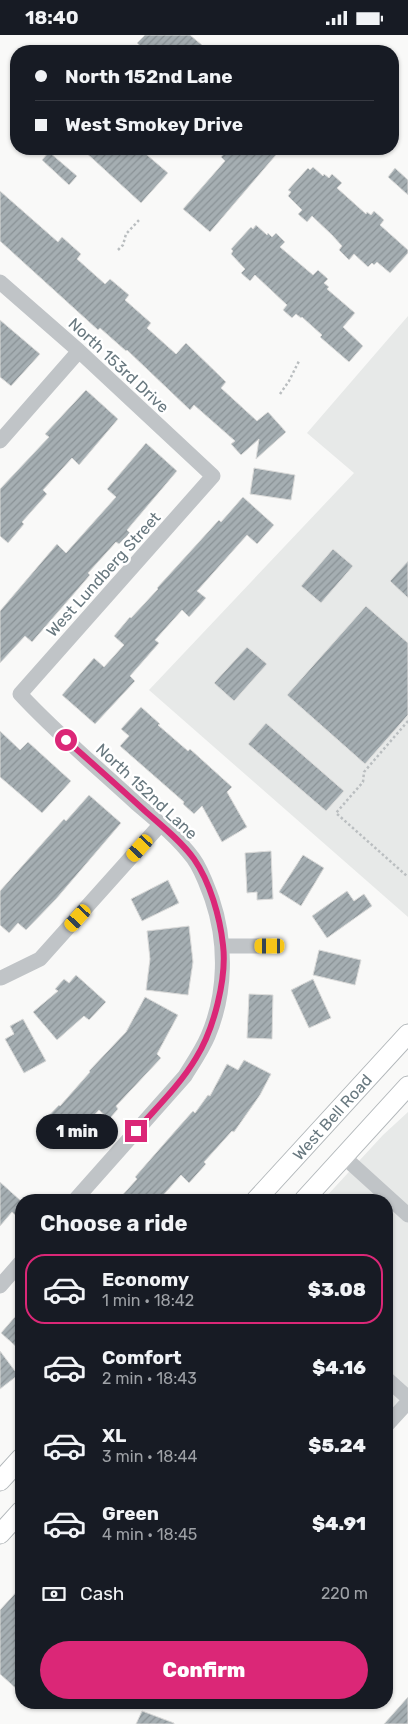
<!DOCTYPE html>
<meta charset="utf-8">
<style>
:root{--surface:#171b24;--page:#20242c;--text:#f1f3f6;--muted:#9ea1a6;--line:#363941;--accent:#db2777}
body{margin:0;font-family:Rubik,sans-serif;background:var(--page);color:var(--text);height:100vh;display:flex;flex-direction:column;font-size:19px;white-space:nowrap}
*{box-sizing:border-box;margin:0}
p{font-size:16px;color:var(--muted)}
.icon{flex:none;width:28px;height:28px;fill:none;stroke:currentColor;stroke-width:2;stroke-linecap:round;stroke-linejoin:round}
.map{position:relative;flex:1;overflow:hidden}
.panel{position:absolute;left:15px;top:1159px;width:378px;height:515px;display:flex;flex-direction:column;background:var(--surface);border-radius:20px;box-shadow:0 1px 4px #0004}
.panel>*{flex:none}
.hud{position:absolute;left:10px;top:10px;width:389px;height:110px;border-radius:20px;box-shadow:0 1px 4px #0004;display:grid;align-content:center;height:110px;padding:0 25px;background:var(--surface)}
.end{position:absolute;width:22px;height:22px;margin:-11px;border:6px solid #db2777;background:#fff;box-shadow:0 0 0 2px #fff}
.from{border-radius:50%}
.bubble{position:absolute;height:35px;border-radius:18px;background:var(--surface);box-shadow:0 1px 4px #0004;font-size:16px;font-weight:800;line-height:35px;text-align:center}
.car{position:absolute;width:15px;height:30px;margin:-15px -8px;border-radius:6px;box-shadow:0 0 4px 1px #0007;background:linear-gradient(#f5c518 24%,#345 0 40%,#f5c518 0 76%,#345 0 86%,#f5c518 0)}
.hud b{display:flex;align-items:center;gap:18px;height:48px;font-size:19px}
.hud b+b{border-top:1px solid var(--line)}
.hud i{width:12px;height:12px;background:var(--text)}
ul{padding:0;list-style:none}
li{display:flex;align-items:center;gap:15px;height:70px;margin:0 10px 8px;padding:0 15px;border:2px solid transparent;border-radius:20px}
li div{flex:1}
li b{display:block;font-size:19px}
li em{font-style:normal;font-weight:800}
li.current{border-color:var(--accent)}
li>.icon{width:45px;height:45px;stroke-width:1.5}
h2{padding:0 25px;font-size:22px;line-height:60px}
.pay{display:flex;align-items:center;gap:12px;height:55px;padding:0 25px;font-size:19px}
.pay p{margin-inline-start:auto}
.action{display:flex;gap:10px;margin-top:auto;padding:10px 25px}
.action a{flex:1;height:58px;border-radius:30px;background:var(--accent);color:#fff;font-size:20px;font-weight:800;line-height:58px;text-align:center}
.status{display:flex;justify-content:space-between;align-items:center;height:35px;padding:0 25px;background:var(--surface);direction:ltr}
.status svg{height:14px;fill:currentColor}
.map>svg:first-child{display:block}
</style>
<div class="status"><b>18:40</b><svg viewBox="0 0 49 12"><path d="M0 12V9h3v3zM5 12V6h3v6zM10 12V3h3v9zM15 12V0h3v12zM26 1h20v11H26zM47 4h2v5h-2z"/></svg></div>
<div class="map">
<svg width="408" height="1689" viewBox="0 0 408 1689">
<defs>
<pattern id="building-hatch" width="6" height="6" patternUnits="userSpaceOnUse" patternTransform="scale(1.25)"><rect width="6" height="6" fill="#a5aeb2"/><path d="M-1 1l2-2M0 6l6-6M5 7l2-2" fill="none" stroke="#8a9296"/></pattern>
</defs>
<rect width="100%" height="100%" fill="#f9f9f8"/>
<!-- built -->
<path fill="#e7e9e8" d="M408 281V882L149 655 354 438 307 398Z
M408 1077V1359L386 1383V1165H323L383 1100Z"/>
<!-- building -->
<path fill="url(#building-hatch)" stroke="#dbdbda" d="M145 0H190L209 16H146L137 8Z
M82 114H140L168 138 141 168Z
M228 114H281L210 197 183 174 225 126 221 122Z
M49 117 77 141 69 150 42 125Z
M313 132 323 141 324 139 329 143 332 139 342 148 337 153 366 179 367 177 371 180 374 176 384 185 380 190 408 215V218L390 238 377 227 374 230 372 228 368 232 354 219 349 225 339 215 342 211 332 200 312 181 307 187 298 179 302 175 288 161 291 157 288 155 308 133 310 135Z
M395 133 408 145V160L388 142Z
M0 156 58 207 62 202 81 219 77 224 105 249 110 244 129 260 125 265 151 288 147 293 176 319 186 308 226 347 221 353 257 386 268 377 286 397 256 424 259 404 241 420 231 409 235 406 194 370 190 375 127 315 126 316 100 293 98 295 0 206Z
M256 190 267 200 268 198 272 202 276 198 285 207 280 212 313 240 318 235 328 244 324 248 329 252 327 254 355 278 343 292 363 311 349 327 320 302 322 300 302 282 301 283 296 279 292 283 283 275 287 270 255 240 250 246 241 238 245 234 231 219 233 216 231 214 251 192 253 194Z
M0 285 40 319 11 351 0 342Z
M86 355 118 384 79 430 72 423 43 455 47 459 22 487 24 489 8 508 0 501V454L49 402 45 399Z
M146 408 177 436 127 495 130 498 119 509 116 507 88 538 90 540 32 607 25 601 0 628V576L57 509 66 518 116 462 107 454Z
M254 433 295 440 291 465 250 459Z
M243 462 274 490 257 509 247 500 197 556 206 563 189 582 182 575 155 605 159 608 130 641 135 646 95 689 62 660 94 623 104 632 124 610 114 601 130 582 131 583 158 554 157 553 219 485 221 487Z
M333 514 353 531 321 568 301 551Z
M408 526V563L390 546Z
M366 571 408 608V680L365 729 287 660Z
M247 612 267 629 234 666 214 648Z
M141 672 160 689 158 690 188 716 190 714 232 752 227 757 247 792 222 807 202 771 194 779 183 769 184 767 120 711 129 701 121 694Z
M266 688 344 756 326 776 248 709Z
M0 696 20 715 28 707 71 746 42 778 0 742Z
M89 760 121 788 56 864 26 895 18 888 9 898 0 890V856L64 784 66 786Z
M271 816 273 864 257 865V857L247 858 245 818Z
M303 820 324 833 301 871 279 857Z
M168 845 179 868 142 886 131 864Z
M347 856 354 866 364 859 372 871 327 903 312 881Z
M189 891 193 927 188 960 146 955 150 924 147 896Z
M319 915 361 925 355 950 313 940Z
M76 940 106 967 89 985 84 981 57 1005 33 977 58 956 55 954 64 944 69 948Z
M313 944 331 983 309 993 291 955Z
M249 959 273 960 272 1004 247 1003Z
M145 962 178 980 157 1019 161 1023 116 1071 118 1074 109 1084 99 1075 83 1092 92 1101 83 1111 71 1101 64 1108 42 1088 59 1070 60 1071 90 1037 89 1036 126 997Z
M23 984 46 1026 24 1038 5 1004 14 999 10 991Z
M244 1025 271 1039 260 1060 234 1097 232 1096 204 1127 206 1129 189 1148 181 1140 159 1165H118L137 1144 135 1142 177 1094 193 1076 195 1078 208 1060 210 1061 227 1029 238 1035Z
M0 1147 21 1166V1185L12 1177 0 1191Z
M21 1275V1316L1 1298Z
M0 1316 18 1340 0 1354Z
M21 1552V1658L0 1639V1575Z
M408 1662V1689H384Z
M142 1676 174 1688V1689H136Z"/>
<g fill="none" stroke-linecap="round" stroke-linejoin="round">
<defs>
<path id="major" d="M256 1165 408 999
M304 1165 408 1051
M0 1446 21 1423
M0 1499 21 1476"/>
</defs>
<!-- major casing -->
<use href="#major" stroke="#b2b7ba" stroke-width="21"/>
<!-- path -->
<path stroke="#babec0" stroke-width="2.5" stroke-dasharray="2.5 2.5" stroke-linecap="butt" d="M118 215 123 210 126 199 140 184
M280 359 289 346 299 326
M408 686 364 737 363 747 336 778 408 842"/>
<!-- minor -->
<path stroke="#c0c4c7" stroke-width="15" d="M0 247 79 316 213 441 20 659C56 698 97 732 136 768 156 785 177 802 193 823 202 835 207 851 212 864 227 908 226 959 208 1001 202 1015 193 1028 185 1041L75 1165
M0 406 79 316
M223 911H270
M1 943 40 924 160 790
M344 1122 408 1180
M0 1251 21 1227
M386 1343 408 1363
M386 1391 408 1367"/>
<!-- major -->
<use href="#major" stroke="#fff" stroke-width="19"/>
</g>
<g fill="none" stroke-linecap="round" stroke-linejoin="round">
<!-- route -->
<path stroke="#db2777" stroke-width="6" d="M66 705C92 728 119 752 145 776 162 791 181 806 194 824 210 847 220 882 223 910 227 943 214 994 196 1023 180 1050 157 1072 136 1096"/>
</g>
<g text-anchor="middle" stroke-width="5" stroke-linejoin="round" paint-order="stroke">
<!-- street labels -->
<g font-size="16" fill="#68787f" stroke="#fff">
<text transform="translate(119 330) rotate(43)" y="6">North 153rd Drive</text>
<text transform="translate(103 539) rotate(-48)" y="6">West Lundberg Street</text>
<text transform="translate(147 756) rotate(43)" y="6">North 152nd Lane</text>
<text transform="translate(332 1082) rotate(-48)" y="6">West Bell Road</text>
</g>
</g>
</svg>
<i class="end from" style="left:66px;top:705px"></i>
<i class="end" style="left:136px;top:1096px"></i>
<div class="bubble" style="left:36px;top:1079px;width:82px">1 min</div>
<i class="car" style="left:140px;top:813px;rotate:222deg"></i>
<i class="car" style="left:78px;top:883px;rotate:222deg"></i>
<i class="car" style="left:270px;top:911px;rotate:270deg"></i>
<div class="hud">
<b><i class="from"></i>North 152nd Lane</b>
<b><i></i>West Smokey Drive</b>
</div>
<section class="panel">
<h2>Choose a ride</h2>
<ul>
<li class="current"><svg class="icon" aria-label="car" viewBox="0 0 24 24"><path d="M5 17H2v-5l4-1 3-4h7l3 4 3 1v5h-3M9 17h6M6 11h13"/><circle cx="7" cy="17" r="2"/><circle cx="17" cy="17" r="2"/></svg><div><b>Economy</b><p>1 min · 18:42</p></div><em>$3.08</em></li>
<li><svg class="icon" aria-label="car" viewBox="0 0 24 24"><path d="M5 17H2v-5l4-1 3-4h7l3 4 3 1v5h-3M9 17h6M6 11h13"/><circle cx="7" cy="17" r="2"/><circle cx="17" cy="17" r="2"/></svg><div><b>Comfort</b><p>2 min · 18:43</p></div><em>$4.16</em></li>
<li><svg class="icon" aria-label="car" viewBox="0 0 24 24"><path d="M5 17H2v-5l4-1 3-4h7l3 4 3 1v5h-3M9 17h6M6 11h13"/><circle cx="7" cy="17" r="2"/><circle cx="17" cy="17" r="2"/></svg><div><b>XL</b><p>3 min · 18:44</p></div><em>$5.24</em></li>
<li><svg class="icon" aria-label="car" viewBox="0 0 24 24"><path d="M5 17H2v-5l4-1 3-4h7l3 4 3 1v5h-3M9 17h6M6 11h13"/><circle cx="7" cy="17" r="2"/><circle cx="17" cy="17" r="2"/></svg><div><b>Green</b><p>4 min · 18:45</p></div><em>$4.91</em></li>
</ul>
<div class="pay"><svg class="icon" aria-label="cash" viewBox="0 0 24 24"><path d="M3 7h18v10H3z"/><circle cx="12" cy="12" r="2"/></svg>Cash<p>220 m</p></div>
<div class="action"><a>Confirm</a></div>
</section>
</div>
